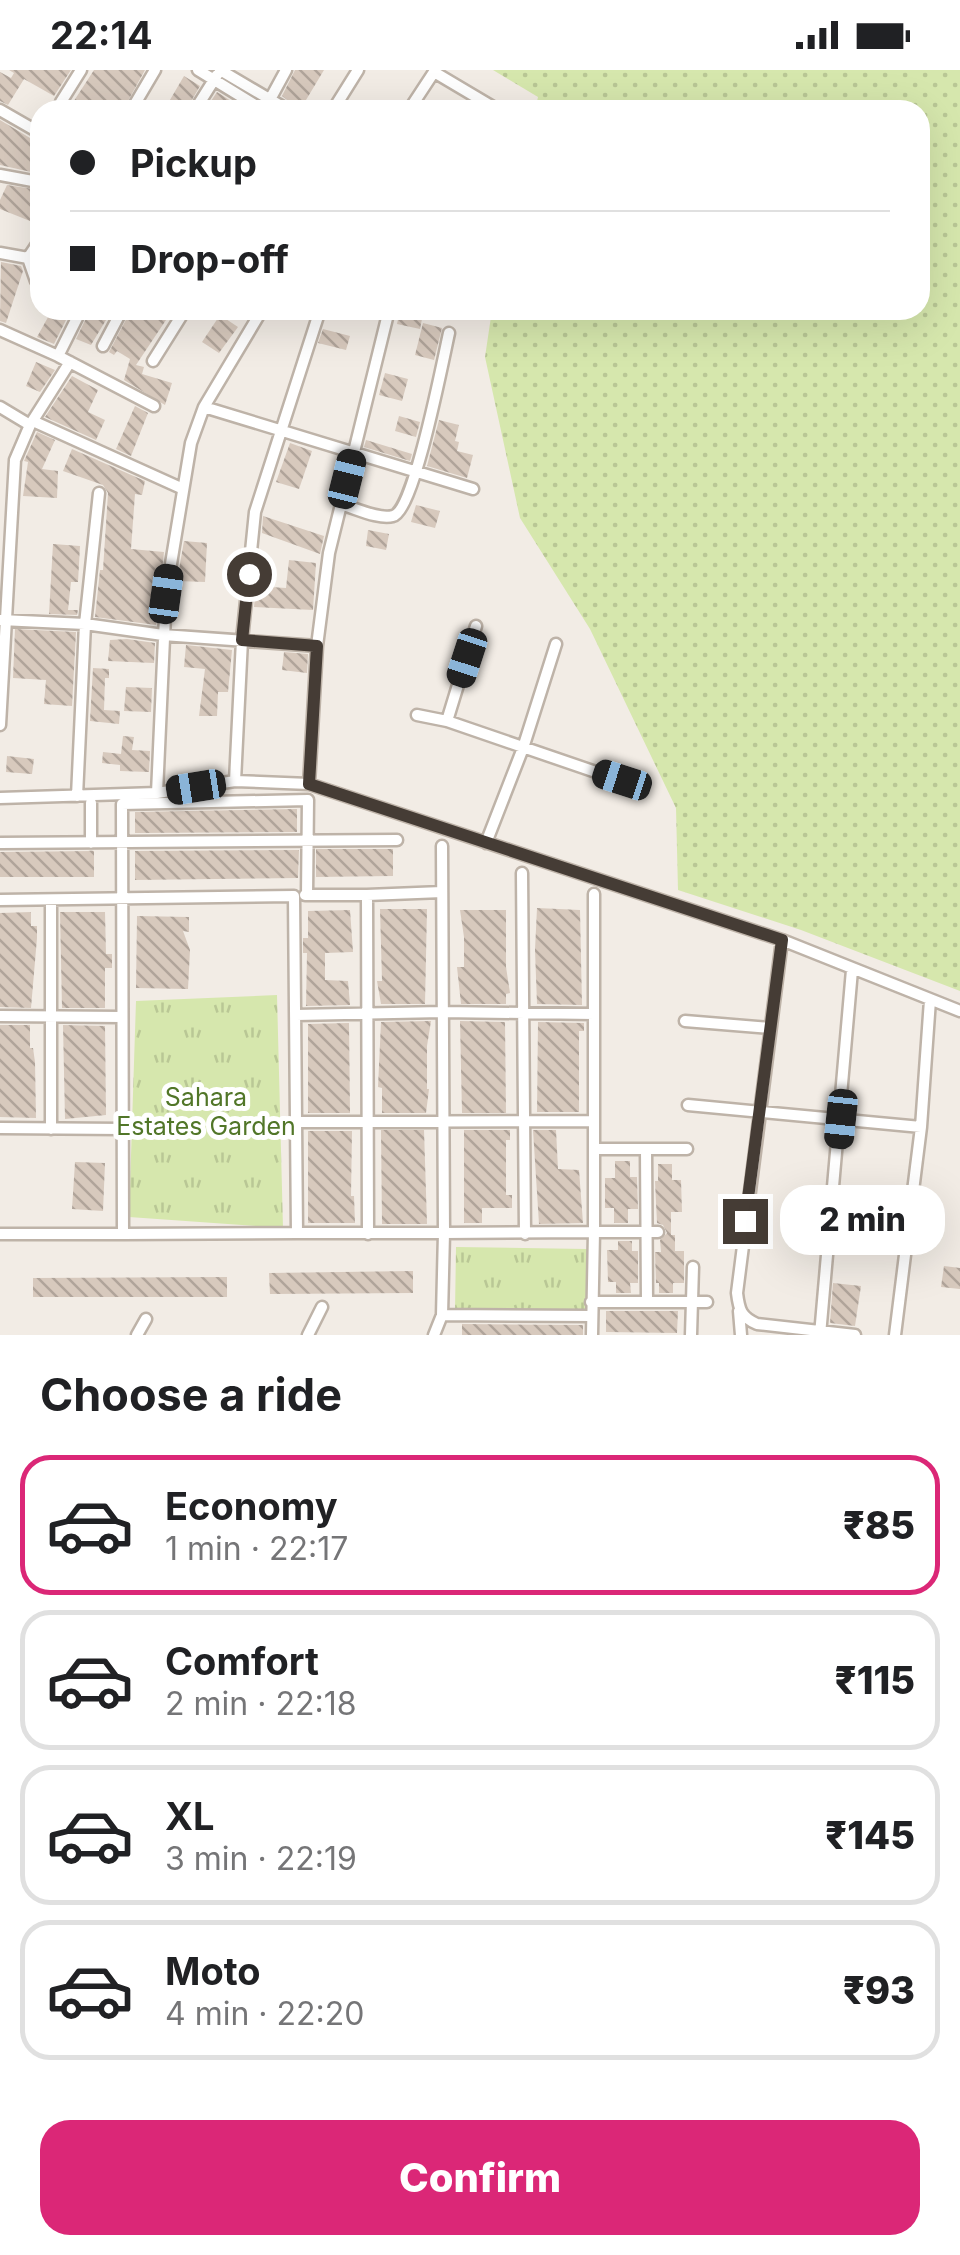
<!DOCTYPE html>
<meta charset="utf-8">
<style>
:root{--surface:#fff;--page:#f6f6f6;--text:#202124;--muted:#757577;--line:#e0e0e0;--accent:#db2777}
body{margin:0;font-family:Inter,sans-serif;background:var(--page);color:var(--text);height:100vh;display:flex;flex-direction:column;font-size:38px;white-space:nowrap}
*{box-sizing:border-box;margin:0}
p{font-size:32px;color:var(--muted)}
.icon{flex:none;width:55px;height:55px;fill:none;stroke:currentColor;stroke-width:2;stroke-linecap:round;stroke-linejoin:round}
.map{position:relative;height:1265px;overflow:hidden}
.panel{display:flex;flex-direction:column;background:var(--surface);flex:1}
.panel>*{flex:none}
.banner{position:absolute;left:30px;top:30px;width:900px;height:220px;border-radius:30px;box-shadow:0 10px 40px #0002;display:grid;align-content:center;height:220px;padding:0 40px;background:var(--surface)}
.end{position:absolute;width:45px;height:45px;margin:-22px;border:12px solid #453c35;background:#fff;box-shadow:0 0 0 5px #fff}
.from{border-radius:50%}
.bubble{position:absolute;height:70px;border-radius:30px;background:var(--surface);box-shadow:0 10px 40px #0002;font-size:32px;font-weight:800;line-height:70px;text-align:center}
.car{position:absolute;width:30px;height:60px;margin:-30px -15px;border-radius:12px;box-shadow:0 0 8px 2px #0007;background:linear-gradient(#222 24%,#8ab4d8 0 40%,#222 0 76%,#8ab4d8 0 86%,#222 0)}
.banner b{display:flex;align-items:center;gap:35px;height:95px;font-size:38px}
.banner b+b{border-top:2px solid var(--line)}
.banner i{width:25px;height:25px;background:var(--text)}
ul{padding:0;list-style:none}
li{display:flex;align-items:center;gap:30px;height:140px;margin:0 20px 15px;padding:0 20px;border:5px solid var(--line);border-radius:30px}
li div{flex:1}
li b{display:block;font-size:38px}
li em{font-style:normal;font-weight:800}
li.current{border-color:var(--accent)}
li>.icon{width:90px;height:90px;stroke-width:1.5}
h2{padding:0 40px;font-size:45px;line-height:120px}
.action{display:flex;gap:20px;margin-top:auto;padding:20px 40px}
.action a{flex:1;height:115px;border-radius:30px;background:var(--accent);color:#fff;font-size:40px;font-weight:800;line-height:115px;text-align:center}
.status{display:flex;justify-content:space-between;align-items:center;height:70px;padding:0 50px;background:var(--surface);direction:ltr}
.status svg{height:28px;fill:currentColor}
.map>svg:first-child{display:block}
</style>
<div class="status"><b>22:14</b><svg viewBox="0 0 49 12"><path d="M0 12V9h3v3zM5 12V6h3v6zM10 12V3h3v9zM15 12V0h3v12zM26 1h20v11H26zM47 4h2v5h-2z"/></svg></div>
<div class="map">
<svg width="960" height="1265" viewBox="0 0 960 1265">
<defs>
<pattern id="grass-dots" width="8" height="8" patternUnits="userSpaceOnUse" patternTransform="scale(2.5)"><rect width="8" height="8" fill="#d6e7ad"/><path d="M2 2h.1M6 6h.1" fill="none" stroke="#b9c795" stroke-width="1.8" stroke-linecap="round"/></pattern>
<pattern id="park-tufts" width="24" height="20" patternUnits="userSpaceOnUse" patternTransform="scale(2.5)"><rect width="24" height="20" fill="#d6e7ad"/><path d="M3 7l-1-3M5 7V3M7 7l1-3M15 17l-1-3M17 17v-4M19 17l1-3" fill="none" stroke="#b9c795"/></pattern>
<pattern id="building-back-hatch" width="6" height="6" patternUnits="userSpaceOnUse" patternTransform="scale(2.5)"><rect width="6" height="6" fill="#d7c9bd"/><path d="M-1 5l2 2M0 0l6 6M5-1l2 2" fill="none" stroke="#b0a49a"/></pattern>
</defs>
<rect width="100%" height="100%" fill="#f2ece5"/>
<!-- grass -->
<path fill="url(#grass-dots)" d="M493 0H960V921L801 860 678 820 676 738 590 559 520 448 485 287 492 240H920V40H535L538 27Z"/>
<!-- park -->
<path fill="url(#park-tufts)" d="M277 925 283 1158 129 1147 136 931Z
M456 1177 587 1179 586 1244 455 1242Z"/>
<!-- building -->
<path fill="url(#building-back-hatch)" d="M9 0H71L54 26 24 9 8 35 0 31V2L11 8 14 3Z
M94 0H145L123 40H68Z
M295 0H324L300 40 282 26Z
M184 6 200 16 186 40H164Z
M217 22 245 40H205Z
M0 50 40 74V104L0 95Z
M7 115 40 120V155L0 139V130Z
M1 192 21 196 23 201 6 253 0 251Z
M52 240H71L54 274 37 267Z
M90 240H112L91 275 76 269Z
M131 240H149L166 250 136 295 144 297 142 304 172 313 165 335 124 310 130 289 117 281 114 285 109 282Z
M400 240 423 244 420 259 397 254Z
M220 245 238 257 219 283 202 272Z
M423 253 442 258 434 290 415 285Z
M323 259 350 266 346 280 318 273Z
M36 292 55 300 40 322 26 316Z
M385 303 408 309 402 331 379 325Z
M72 306 98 320 88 342 105 350 96 370 45 347Z
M135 336 148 343 131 386 116 379Z
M399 346 420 352 416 367 395 361Z
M439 350 459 355 455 371 459 372 457 381 473 385 467 408 427 396Z
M37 362 55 370 42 399 58 401 57 428 23 426 28 392 24 391Z
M366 370 412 384 410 391 364 377Z
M290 373 312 381 299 419 276 412Z
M72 379 145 411 142 425 135 424 131 479 164 482 156 555 95 547 100 500H103L108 423 103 415 63 401Z
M416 435 440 441 435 458 411 452Z
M263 446 324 466 320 484 262 463Z
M368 460 389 464 386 480 366 476Z
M184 471 207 473 205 512 177 511Z
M53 474 80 476 78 512H71L68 540H78L77 545 49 544Z
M289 490 316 493 313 540 254 537 256 516 286 518Z
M15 559 76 562 72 636 44 634 46 610 13 608Z
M127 569 155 573 154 593 108 591 110 570Z
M186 575 232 580 228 622H218L217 646H199L205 599 184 597Z
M284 582 308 584 307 603 282 600Z
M93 598 109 599V608H105L104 640 120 641 119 654 90 651Z
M126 617 152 618 151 642 124 641Z
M123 666 134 667 132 680 150 681 149 702 120 701V695L102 693 103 682 121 684Z
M7 686 34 689 32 704 6 702Z
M297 739V762L135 763V742Z
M316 779H393V806L316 807Z
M299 780 298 808 135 810V781Z
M94 781V807H0V782Z
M537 838 580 840 582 935 537 934 535 880Z
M380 839H427L425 934H381L377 911H382Z
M350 840 353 882 325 883V910L348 911 350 935 306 936 307 883H303V868H308V841Z
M460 840H506V897L510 923 506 924V934H461L457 897H464V867Z
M31 842V856H37V868L31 938 0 937V843Z
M60 842H105L106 884H112V898H105V938H62Z
M137 846 189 847V862L183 861 190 880 188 919 136 918Z
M431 951 427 976V1019H429L426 1043H382V1018L378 1017 381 952Z
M460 951 505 952 506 1043H462Z
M538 952 584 953V961H579V1042H537Z
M349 953 350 1043H308V954Z
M0 955H30V978H33L35 992 36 1048 0 1047Z
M63 955 105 956 106 1045 65 1049Z
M381 1060H424L427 1154H382Z
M464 1060H510V1070H506V1125H512V1138H482V1153H464Z
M533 1060H556L558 1099 579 1100 583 1153 539 1154Z
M308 1061H352L351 1126H354L355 1153H308Z
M615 1091H630V1107H637L638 1139H628V1153H614V1138H605V1108H615Z
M75 1092 105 1093 103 1141 72 1139Z
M658 1094H672V1110H681L682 1142H671V1165H675V1181H684V1213H673V1223H659V1213H656L655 1182H661L660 1170 667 1163 663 1155 657 1153 655 1111H658Z
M618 1171H632V1181H638V1213H630L631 1223H616V1212H608L607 1180H618Z
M944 1196 960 1198V1219L941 1217Z
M413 1201V1223L270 1224 269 1203Z
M227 1207V1227H33V1208Z
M833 1213 861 1216 855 1256 830 1253Z
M606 1241H678L677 1263 606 1262Z
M462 1254 583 1255V1265H462Z"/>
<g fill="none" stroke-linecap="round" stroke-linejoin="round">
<defs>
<path id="minor" d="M198 0 263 40
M220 0 288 40
M61 32 81 0
M267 35 286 0
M132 39 155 0
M0 40 40 63
M195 40 217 5
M333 40 358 0
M409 40 434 2 498 40
M0 105 38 112
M0 183 28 188 36 211 40 213
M28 188 40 170
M0 260 58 286 154 336
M103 276 122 240
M58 286 81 240
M153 291 185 240
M0 337 30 355
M204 337 473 419
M35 352 181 418
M340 434C355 438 379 450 393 446 414 441 443 290 449 263
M1 550 85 554 163 565 317 576
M417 645 447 651 622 711
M447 651 476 556
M0 655 15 390 30 355 70 292
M235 711 242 570 255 442 320 240
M309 714 317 576 329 483 389 240
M157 723 166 524 191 373 204 337 262 240
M77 726 85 554 99 423
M0 728 157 723 235 711 309 714 782 870 960 941
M91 733V773
M0 773 397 770
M486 773 523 678 556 574
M522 803 525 1164
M594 824V1162H658
M305 825H367L368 1164
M367 825 442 822
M0 830 294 826 297 1163 123 1164 122 734 308 730 307 825
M51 830V1059
M782 870 737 1223C739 1240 741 1247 757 1254L855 1265
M296 945 442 942 594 944
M0 946 122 947
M685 951 770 958
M688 1035 921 1057
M296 1052 594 1051
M0 1058 123 1059
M594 1079H687
M646 1079 647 1232
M297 1163H444L442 776
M0 1164H123
M591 1232H707
M739 1241 741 1265
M442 1245 592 1246
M137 1265 146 1249
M308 1265 322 1237
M434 1265 442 1245 444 1163 594 1162 592 1265
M691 1265 693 1197
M820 1265 852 900
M895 1265 921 1057 930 930"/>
</defs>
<!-- minor casing -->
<use href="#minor" stroke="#beb3a8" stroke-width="15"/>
<!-- minor -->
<use href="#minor" stroke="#fff" stroke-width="10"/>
</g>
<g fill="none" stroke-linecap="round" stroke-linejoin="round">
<!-- route -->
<path stroke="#453c35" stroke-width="12" d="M249 504 242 570 317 576 309 714 782 870 745 1151"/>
</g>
<g text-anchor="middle" stroke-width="10" stroke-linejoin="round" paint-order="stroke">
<!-- park labels -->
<g font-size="25" fill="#517628" stroke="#fff">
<text x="206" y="1036">Sahara<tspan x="206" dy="29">Estates Garden</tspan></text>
</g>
</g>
</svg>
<i class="end from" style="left:249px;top:504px"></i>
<i class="end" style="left:745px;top:1151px"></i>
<div class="bubble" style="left:780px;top:1115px;width:165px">2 min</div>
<i class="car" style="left:347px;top:409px;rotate:14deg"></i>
<i class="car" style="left:166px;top:524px;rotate:8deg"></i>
<i class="car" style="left:467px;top:588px;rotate:198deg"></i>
<i class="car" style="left:622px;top:710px;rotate:288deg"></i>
<i class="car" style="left:196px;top:717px;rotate:261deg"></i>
<i class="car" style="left:841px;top:1049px;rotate:186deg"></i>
<div class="banner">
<b><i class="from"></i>Pickup</b>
<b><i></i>Drop-off</b>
</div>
</div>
<section class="panel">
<h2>Choose a ride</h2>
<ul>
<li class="current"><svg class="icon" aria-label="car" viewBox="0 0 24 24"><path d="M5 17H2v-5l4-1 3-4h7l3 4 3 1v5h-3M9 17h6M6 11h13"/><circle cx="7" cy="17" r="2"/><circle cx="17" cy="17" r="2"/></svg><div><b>Economy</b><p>1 min · 22:17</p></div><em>₹85</em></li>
<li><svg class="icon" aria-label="car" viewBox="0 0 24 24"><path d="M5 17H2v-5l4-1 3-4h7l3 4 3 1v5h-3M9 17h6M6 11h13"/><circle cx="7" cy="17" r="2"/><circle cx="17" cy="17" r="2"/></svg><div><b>Comfort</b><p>2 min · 22:18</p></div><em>₹115</em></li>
<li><svg class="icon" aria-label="car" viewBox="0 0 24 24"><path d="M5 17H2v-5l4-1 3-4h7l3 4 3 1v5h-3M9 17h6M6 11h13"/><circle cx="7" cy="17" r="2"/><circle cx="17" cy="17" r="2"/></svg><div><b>XL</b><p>3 min · 22:19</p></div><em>₹145</em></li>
<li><svg class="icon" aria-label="car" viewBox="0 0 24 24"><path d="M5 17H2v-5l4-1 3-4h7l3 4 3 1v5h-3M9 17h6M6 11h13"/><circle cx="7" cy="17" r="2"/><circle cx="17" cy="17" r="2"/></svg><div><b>Moto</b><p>4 min · 22:20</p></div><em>₹93</em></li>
</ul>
<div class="action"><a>Confirm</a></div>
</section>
